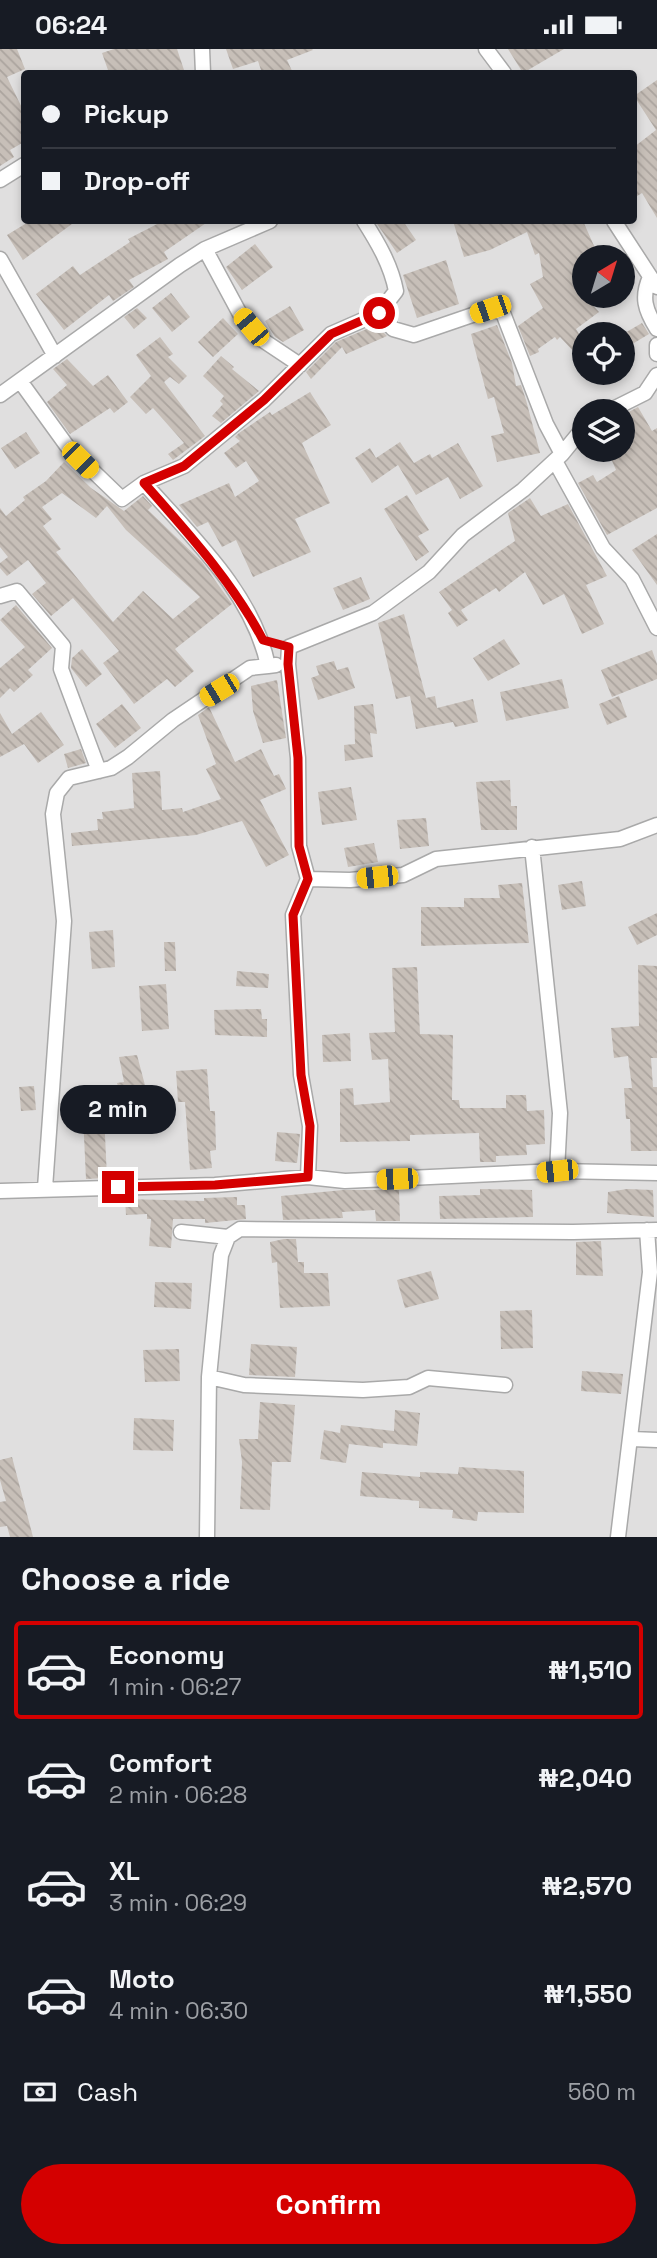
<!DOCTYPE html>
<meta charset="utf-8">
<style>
:root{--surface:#171b24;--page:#20242c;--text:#f1f3f6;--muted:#9ea1a6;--line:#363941;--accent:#d40000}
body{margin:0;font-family:"Space Grotesk",sans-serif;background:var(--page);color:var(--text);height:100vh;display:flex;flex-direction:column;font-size:26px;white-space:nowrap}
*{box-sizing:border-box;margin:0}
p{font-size:23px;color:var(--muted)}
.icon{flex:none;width:38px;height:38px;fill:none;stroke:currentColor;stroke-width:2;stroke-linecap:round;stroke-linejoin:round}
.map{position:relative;height:1488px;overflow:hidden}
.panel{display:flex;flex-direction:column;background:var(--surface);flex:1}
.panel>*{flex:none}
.top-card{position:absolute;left:21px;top:21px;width:616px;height:154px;border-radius:7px;box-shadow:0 4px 10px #0003;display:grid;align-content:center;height:154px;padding:0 21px;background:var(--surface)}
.needle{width:46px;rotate:38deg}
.tools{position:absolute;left:572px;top:196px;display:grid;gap:14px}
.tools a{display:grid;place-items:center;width:63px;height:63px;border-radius:50%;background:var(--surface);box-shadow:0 4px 10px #0003;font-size:35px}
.end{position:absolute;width:32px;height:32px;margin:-16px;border:9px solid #d40000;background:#fff;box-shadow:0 0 0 4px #fff}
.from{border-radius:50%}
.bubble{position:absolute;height:49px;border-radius:24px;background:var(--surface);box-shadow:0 4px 10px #0003;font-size:23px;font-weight:800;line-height:49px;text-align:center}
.car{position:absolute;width:21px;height:42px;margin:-21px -10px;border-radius:9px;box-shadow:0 0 5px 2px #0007;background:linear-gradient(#f5c518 24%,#345 0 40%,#f5c518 0 76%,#345 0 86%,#f5c518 0)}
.top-card b{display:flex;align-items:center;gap:24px;height:66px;font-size:26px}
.top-card b+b{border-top:2px solid var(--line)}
.top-card i{width:18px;height:18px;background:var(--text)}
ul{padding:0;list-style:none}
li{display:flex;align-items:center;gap:21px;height:98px;margin:0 14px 10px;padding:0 7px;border:4px solid transparent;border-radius:7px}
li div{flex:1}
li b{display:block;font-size:26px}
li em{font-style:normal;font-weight:800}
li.selected{border-color:var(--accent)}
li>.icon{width:63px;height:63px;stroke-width:1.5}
h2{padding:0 21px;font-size:32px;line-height:84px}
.pay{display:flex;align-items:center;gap:18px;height:77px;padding:0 21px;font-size:26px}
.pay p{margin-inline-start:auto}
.button{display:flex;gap:14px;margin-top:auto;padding:14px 21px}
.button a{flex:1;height:80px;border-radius:42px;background:var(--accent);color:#fff;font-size:28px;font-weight:800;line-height:80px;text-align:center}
.status{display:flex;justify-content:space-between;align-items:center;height:49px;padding:0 35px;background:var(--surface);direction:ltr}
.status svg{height:19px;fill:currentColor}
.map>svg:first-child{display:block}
</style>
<div class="status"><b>06:24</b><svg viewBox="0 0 49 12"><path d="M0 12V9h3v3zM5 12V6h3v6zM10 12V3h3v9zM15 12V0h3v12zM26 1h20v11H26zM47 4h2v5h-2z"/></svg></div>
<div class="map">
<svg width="657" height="1488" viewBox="0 0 657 1488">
<defs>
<pattern id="building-back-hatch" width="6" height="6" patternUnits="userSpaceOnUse" patternTransform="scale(1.75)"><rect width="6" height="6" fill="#c7bfb8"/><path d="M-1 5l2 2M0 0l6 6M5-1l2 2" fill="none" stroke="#aba49e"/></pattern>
</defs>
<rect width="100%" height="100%" fill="#f2efe9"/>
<!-- residential -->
<path fill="#e0dfdf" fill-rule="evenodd" d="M0 0H657V1488H0ZM24 24H634V172H24ZM584 208H623V247H584ZM584 285H623V324H584ZM584 362H623V401H584Z"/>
<!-- building -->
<path fill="url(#building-back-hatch)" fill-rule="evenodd" d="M0 0H17L25 20 7 28 24 63V93L10 101 14 108 0 117Z
M114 0H177L185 24H109L102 4Z
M226 0H312L313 1 287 11 293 24H262L258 12 233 20Z
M508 0H564L523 24Z
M657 31V169L642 144 634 149V98L656 81 634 47Z
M30 172H76L23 211 7 186Z
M163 172H209L164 203 168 210 129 231 134 238 113 252 109 246 64 281 36 245 73 217 80 226 130 193 128 190Z
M375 172H403L416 191 397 204Z
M453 172H583L599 208H584V247L599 263 576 280 584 293 574 303 560 288 557 291 555 288 538 300 539 303 530 307 518 277 543 259 530 235 543 228 539 204 535 206 527 183 490 201 464 208Z
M255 195 273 218 242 241 226 218Z
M446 211 459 255 417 269 403 226Z
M171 244 190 268 172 283 152 259Z
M290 257 304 281 283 293 275 288 265 272Z
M137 259 147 269 134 280 124 268Z
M223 269 238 285 213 308 198 293Z
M642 274 649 285 629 297 623 285Z
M376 276 387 287 346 305 342 298 311 330 306 323 336 293Z
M497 276 512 314 516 337 521 336 526 351 540 404 497 413 491 387 504 384 494 348 488 350 471 285Z
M160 288 173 305 168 308 187 327 179 335 170 328 164 333 205 387 173 411 168 405 184 394 153 359 146 365 130 348 151 327 136 306Z
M221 307 234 318 232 320 259 342 221 374 212 367 223 355 220 352 224 347 203 327Z
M67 310 93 337 108 326 128 353 114 364 110 359 70 385 47 353 67 336 53 320Z
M310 343 331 376 302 394 330 454 295 470 311 503 253 528 236 491 222 498 208 473 197 478 179 456 229 434 235 448 259 432 246 412 236 419 224 404 240 392 235 388 239 384 270 363 272 366Z
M638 358 652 382 657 379V459L607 486 578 434 593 426 597 433 616 421 609 405 623 401 634 390 623 372V366Z
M26 383 40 404 15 420 1 399Z
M400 393 414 414 430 405 432 409 458 394 483 437 460 450 448 428 416 446 398 416 372 434 355 409 370 399 376 409Z
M64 413 91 439 124 462 143 447 152 457 148 461 202 513 232 555 175 600 194 622 175 638 167 630 134 655 103 614 119 602 73 549 51 567 32 545 46 534 28 511 7 527 0 519V514L8 508 0 498V459L6 467 25 451 23 448 46 432ZM62 444 96 469 107 457 126 481 200 548 173 570 143 542 113 573 56 503 61 500 43 477 52 470 42 458Z
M407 446 429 481 418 487 429 503 416 512 384 460Z
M530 449 541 467 568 455 607 527 586 536 604 575 582 585 564 545 543 556 525 523 499 543 496 539 461 561 468 571 457 578 448 564 452 561 439 543 515 492 508 464Z
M657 485V536L632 501Z
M361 528 370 550 343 561 333 539Z
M16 556 52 599 28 621 33 626 14 643 10 639 0 649V619L25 598 0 571Z
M404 565 426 649 435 647 437 659 473 650 478 673 455 678 453 673 416 680 410 647 396 650 378 574Z
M504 590 520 615 488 632 473 609Z
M82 600 102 625 86 638 71 619 72 609Z
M652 601 657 615V630L612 648 601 621Z
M334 612 337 621 348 618 355 639 318 651 311 629 319 626 316 617Z
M562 630 569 659 506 672 500 643Z
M277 631 286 689 263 694 253 662 251 637Z
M619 647 627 668 607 676 599 655Z
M122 655 141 679 115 699 96 675Z
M373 655 377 685 370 684 373 708 345 712 344 696 355 695 354 657Z
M209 658 235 713 261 700 274 727 279 725 286 740 260 751 289 806 266 818 242 772 196 786 72 797 71 784 98 781 97 770H103L102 763 134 759 132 724 160 722 162 761 182 759 183 763 221 750 206 720 216 715 198 666Z
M41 663 64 696 38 714 24 695 0 708V664L12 685Z
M81 700 86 714 68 719 64 705Z
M510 731 511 757H517V781H481L476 733Z
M351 738 357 771 322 776 318 743Z
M426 769 429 797 400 800 397 771Z
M374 794 378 813 348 818 344 799Z
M582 832 586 857 562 861 558 836Z
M522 834 529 894 421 897V858H464V849H500L498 836Z
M657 864V886L637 896 628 878Z
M113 881 115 918 92 920 89 883Z
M164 893H175L176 922H165Z
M638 916 657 917V1009H651L653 1038H657V1102H631L630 1070H626L624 1039H632L628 1007 614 1009 611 979 639 977Z
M417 918 420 985 453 986 452 1051H459L460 1059H506V1046H526L527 1062 544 1061 545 1095 526 1096 527 1106 496 1107V1113H480L479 1084 410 1086V1092L340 1093V1040L353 1039 354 1056 390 1053 388 1010 372 1011 369 984 395 983 392 919Z
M237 922 269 925 268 939 236 937Z
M166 935 169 980 142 982 139 937Z
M261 960 262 970H267V988L215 986 214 961Z
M350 984 351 1012 323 1013 322 986Z
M137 1006 146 1040 121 1047 117 1034 124 1033 119 1008Z
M207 1020 210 1062H215L216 1101 210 1102 212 1119 190 1121 185 1053H178L176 1022Z
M34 1037 36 1061 21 1062 19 1038Z
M104 1065 107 1129 86 1130 83 1066Z
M277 1083 300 1085 297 1114 275 1112Z
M480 1140 532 1141 533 1168 440 1170 439 1147 480 1146Z
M627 1140 653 1141 654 1168 607 1164 608 1143Z
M343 1141H399L400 1172H376L375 1161 342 1163 343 1169 283 1171 281 1147Z
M237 1148V1156H245L246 1170 205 1174V1170H173L171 1199 149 1197 151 1170H147V1165L126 1166 125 1150 204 1152V1149Z
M284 1190H296L298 1213H304V1224H328L330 1257 280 1259 277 1213 272 1214 270 1193Z
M601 1192 603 1227 576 1226V1193Z
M431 1222 439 1250 405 1259 397 1231Z
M155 1233 192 1234 191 1260 154 1258Z
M532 1261 533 1299 501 1300 500 1262Z
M251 1295 297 1298 295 1328 249 1326Z
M179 1300 180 1332 145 1333 143 1301Z
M582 1322 623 1325 621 1345 581 1342Z
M260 1353 295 1356 291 1413H272L270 1461 240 1460 242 1413 239 1390H258Z
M395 1361 420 1364 417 1397 383 1394V1399L349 1395 346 1414 320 1410 324 1381 340 1384 341 1376 394 1382Z
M134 1369 174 1371 173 1402 133 1401Z
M12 1408 33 1488H10L7 1477 0 1478V1453L6 1452 0 1431V1411Z
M459 1418 524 1422V1464L478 1463 477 1472 452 1469 453 1461 419 1459V1452L360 1447 362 1423 420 1428V1423L458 1425Z"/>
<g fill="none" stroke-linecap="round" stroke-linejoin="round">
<defs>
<path id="street" d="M202 0 203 24
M486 0 504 24
M0 131 24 116
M614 172 657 238
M205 200 240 265 261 290 300 316
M0 210 55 307
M650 228C641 248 645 261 657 280
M379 264 393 280 414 286 490 260 503 264 546 375 562 405
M657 296V305
M20 332 67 397 122 450 144 434 184 417 264 351 331 285 379 264 396 242C391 216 378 194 364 172
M0 346 180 216 205 200 270 172
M609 362 645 344 657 326
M555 412 603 499 632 530 657 579
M144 434C192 488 253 544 268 617L276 616
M0 547 17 542 63 597 61 620 99 722
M532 798 560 1064 557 1122
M308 830 350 831 403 826 436 810 620 790 657 776
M308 1128 310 1077 301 1026 293 866 308 830 299 797 298 709 288 615 289 598 373 564 429 523 463 486 523 441 562 405 584 378
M45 1139 64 872 53 765 57 744 69 729 111 719 128 708 173 671 250 619 268 617
M0 1142 215 1136 308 1128 345 1132 557 1122 657 1124
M181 1183 228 1188
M209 1328 244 1336 363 1341 409 1338 428 1329 505 1336
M632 1390 657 1391
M207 1488 209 1328 221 1206 228 1188 240 1180 573 1183 657 1181
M618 1488 650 1223 647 1181"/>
</defs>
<!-- street casing -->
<use href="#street" stroke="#a9a9a9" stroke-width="17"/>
<!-- street -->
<use href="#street" stroke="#fff" stroke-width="14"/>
</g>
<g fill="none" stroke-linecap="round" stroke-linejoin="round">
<!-- route -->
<path stroke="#d40000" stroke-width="9" d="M118 1138 215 1136 308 1128 310 1077 301 1026 293 866 308 830 299 797 298 709 288 615 289 598 263 591C232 532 188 484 144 434L184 417 264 351 331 285 379 264"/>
</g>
</svg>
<div class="tools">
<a><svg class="needle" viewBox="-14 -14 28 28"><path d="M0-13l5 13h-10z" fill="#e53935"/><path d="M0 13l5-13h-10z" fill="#9ea1a6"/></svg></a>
<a><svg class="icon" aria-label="locate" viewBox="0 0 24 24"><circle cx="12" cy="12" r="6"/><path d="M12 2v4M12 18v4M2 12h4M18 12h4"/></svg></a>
<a><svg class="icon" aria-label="layers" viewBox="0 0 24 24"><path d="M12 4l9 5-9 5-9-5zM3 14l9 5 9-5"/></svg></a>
</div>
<i class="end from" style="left:379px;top:264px"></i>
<i class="end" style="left:118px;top:1138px"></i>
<div class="bubble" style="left:60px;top:1036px;width:116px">2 min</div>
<i class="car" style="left:490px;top:260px;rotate:251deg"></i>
<i class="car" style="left:251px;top:278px;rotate:320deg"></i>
<i class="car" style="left:80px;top:411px;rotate:135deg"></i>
<i class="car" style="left:219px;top:641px;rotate:239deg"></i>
<i class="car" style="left:377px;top:828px;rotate:264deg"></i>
<i class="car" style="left:557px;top:1122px;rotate:264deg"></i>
<i class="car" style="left:397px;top:1130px;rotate:268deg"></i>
<div class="top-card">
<b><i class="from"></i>Pickup</b>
<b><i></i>Drop-off</b>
</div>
</div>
<section class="panel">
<h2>Choose a ride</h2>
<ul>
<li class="selected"><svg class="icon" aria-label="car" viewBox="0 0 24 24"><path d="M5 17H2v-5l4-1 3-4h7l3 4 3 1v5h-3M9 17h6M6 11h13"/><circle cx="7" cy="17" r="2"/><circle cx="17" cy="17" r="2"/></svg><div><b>Economy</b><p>1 min · 06:27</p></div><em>₦1,510</em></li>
<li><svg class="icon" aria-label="car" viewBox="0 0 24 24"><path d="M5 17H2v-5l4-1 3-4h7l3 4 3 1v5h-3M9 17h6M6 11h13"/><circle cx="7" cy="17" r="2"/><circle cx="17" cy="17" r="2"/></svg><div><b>Comfort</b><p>2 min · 06:28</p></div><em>₦2,040</em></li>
<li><svg class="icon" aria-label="car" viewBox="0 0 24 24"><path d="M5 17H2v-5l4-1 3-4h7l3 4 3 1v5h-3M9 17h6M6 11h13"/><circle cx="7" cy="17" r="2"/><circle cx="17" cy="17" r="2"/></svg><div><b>XL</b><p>3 min · 06:29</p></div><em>₦2,570</em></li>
<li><svg class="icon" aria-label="car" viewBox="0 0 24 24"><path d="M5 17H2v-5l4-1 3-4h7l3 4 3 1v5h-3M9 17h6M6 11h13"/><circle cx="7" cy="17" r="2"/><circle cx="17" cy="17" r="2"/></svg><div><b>Moto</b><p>4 min · 06:30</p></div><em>₦1,550</em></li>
</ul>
<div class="pay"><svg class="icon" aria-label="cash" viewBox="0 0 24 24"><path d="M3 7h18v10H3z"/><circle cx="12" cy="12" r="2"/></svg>Cash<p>560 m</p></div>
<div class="button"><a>Confirm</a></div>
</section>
